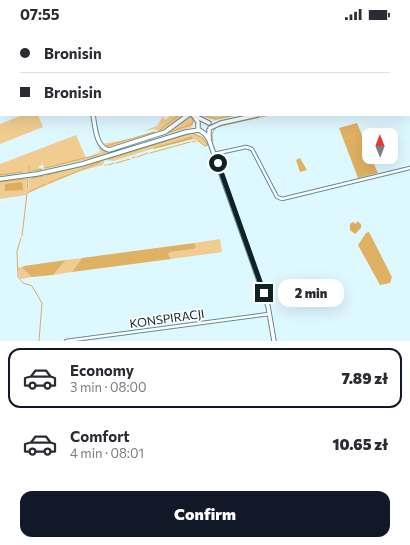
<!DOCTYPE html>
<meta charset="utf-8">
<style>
:root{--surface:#fff;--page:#f2f2f3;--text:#2b2b33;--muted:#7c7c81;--line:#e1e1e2;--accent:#111827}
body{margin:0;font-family:Commissioner,sans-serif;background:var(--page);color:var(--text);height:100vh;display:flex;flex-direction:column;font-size:15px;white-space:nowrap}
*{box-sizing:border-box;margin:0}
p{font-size:13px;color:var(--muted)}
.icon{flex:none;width:22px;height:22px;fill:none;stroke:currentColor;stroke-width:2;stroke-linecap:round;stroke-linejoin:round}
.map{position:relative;height:313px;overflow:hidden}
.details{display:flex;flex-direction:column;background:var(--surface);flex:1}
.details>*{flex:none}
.hud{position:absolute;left:0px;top:0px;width:410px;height:88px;box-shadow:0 4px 16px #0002;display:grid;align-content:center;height:88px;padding:0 20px;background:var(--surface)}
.needle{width:26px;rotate:359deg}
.tools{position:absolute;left:362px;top:100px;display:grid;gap:8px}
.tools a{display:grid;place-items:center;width:36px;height:36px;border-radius:8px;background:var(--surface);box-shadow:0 4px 16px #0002;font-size:20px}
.end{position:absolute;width:18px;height:18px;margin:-9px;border:5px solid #112226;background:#fff;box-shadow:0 0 0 2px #fff}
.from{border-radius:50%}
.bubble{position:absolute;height:28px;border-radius:12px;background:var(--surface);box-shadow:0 4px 16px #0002;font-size:13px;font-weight:800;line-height:28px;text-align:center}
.hud b{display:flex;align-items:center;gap:14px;height:38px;font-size:15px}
.hud b+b{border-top:1px solid var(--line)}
.hud i{width:10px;height:10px;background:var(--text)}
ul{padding:7px 0 0;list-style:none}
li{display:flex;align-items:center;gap:12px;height:60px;margin:0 8px 6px;padding:0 12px;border:2px solid transparent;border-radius:12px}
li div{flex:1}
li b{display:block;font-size:15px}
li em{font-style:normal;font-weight:800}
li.active{border-color:var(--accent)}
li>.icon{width:36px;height:36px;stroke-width:1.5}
.primary-button{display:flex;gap:8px;margin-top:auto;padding:8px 20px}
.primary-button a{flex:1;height:46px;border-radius:12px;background:var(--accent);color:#fff;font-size:16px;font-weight:800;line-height:46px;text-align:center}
.status{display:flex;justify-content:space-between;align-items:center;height:28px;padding:0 20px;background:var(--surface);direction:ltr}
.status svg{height:11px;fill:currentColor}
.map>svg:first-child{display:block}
</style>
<div class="status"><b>07:55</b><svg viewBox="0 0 49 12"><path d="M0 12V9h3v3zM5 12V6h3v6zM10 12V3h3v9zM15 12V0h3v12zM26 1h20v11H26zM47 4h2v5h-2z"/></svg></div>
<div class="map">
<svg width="410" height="313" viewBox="0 0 410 313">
<rect width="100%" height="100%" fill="#def8ff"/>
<!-- green -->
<path fill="#f0cc91" d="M23 87H38L43 99 0 116V96Z
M171 87H183C176 94 169 101 159 104L155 101 143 103 157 98 163 88 165 92Z
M197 87H240L215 92Z
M189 88 193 89 195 92 192 99 137 115 167 104Z
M154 103 157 105 108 120 102 116 130 111Z
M192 104 204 109 209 118H205L193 111 192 108 114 133 105 132 103 137 80 143 28 165 29 150H27L26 167 0 171V153L43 146 45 148 46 146 100 132Z
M76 107 86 130 100 124 99 119 108 123 121 121 89 131 44 141 42 134V137L38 139 43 142 0 148V136Z
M220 211 222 224 171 231 168 226 170 224 194 221 195 219 194 215Z
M82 230 72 244 53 247 66 232Z
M24 238 22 240 32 249 21 251 19 249 18 240Z"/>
<!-- forest -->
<path fill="#dfb162" d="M357 95 364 112 369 111V129H379L380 131 373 134 378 145 358 150 339 100Z
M192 108 193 111 154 121 153 120Z
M300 130 307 142 300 144 296 132Z
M369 204 392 249 390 255 380 257 358 217 366 205Z
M194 215 196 219 194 221 170 224 168 226 171 231 72 244 82 230Z
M66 232 53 247 32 249 22 240 24 238Z"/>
<!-- water -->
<path fill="#dbad5d" d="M22 154 23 162 5 163V156Z
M357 193 361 196V200L355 206 350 202V196L353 194 356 196Z"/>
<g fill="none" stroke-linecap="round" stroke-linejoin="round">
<!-- stream -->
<path stroke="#dbad5d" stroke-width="1" d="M334 1 336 0
M409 50H410
M409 57H410
M202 87 216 91 234 87
M98 102 99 107
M160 102 179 87
M170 104 192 96 193 92 191 89
M192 113 195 114
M199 113 205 118 208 117
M213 113 212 106 216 99 270 87
M106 118 155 104
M104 125V124
M150 125 190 114
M137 129 148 125
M132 130 135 129
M109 131 192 105 202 110 208 117
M116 135 130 131
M105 137H106
M108 137 114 135
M45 140 97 127
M31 143 42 141
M29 144V138
M0 147 22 144
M46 147 98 134
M32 150 43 148
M0 154 24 151
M49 155C57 151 99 136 102 133
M27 164 28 150
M22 208 27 165 46 156
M17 223 21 210
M17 224 18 249 23 255 32 258 42 275 39 313"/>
<defs>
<path id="street" d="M214 126 246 119 252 121 277 169 282 171 410 140
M66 313 269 286"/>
<path id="secondary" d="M72 0V1
M409 55 410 54
M93 87C95 98 96 120 109 122L165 104 188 87
M193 87 198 94V101L205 106 209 112 268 278 274 313
M195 88 209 95
M210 100 221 95 257 87
M209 102V111
M0 151 37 146 82 136 186 104 199 102"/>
</defs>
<!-- street casing -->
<use href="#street" stroke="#638b95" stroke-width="4.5"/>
<!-- secondary casing -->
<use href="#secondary" stroke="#638b95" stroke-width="5.5"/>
<!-- street -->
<use href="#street" stroke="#fff" stroke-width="2.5"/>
<!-- secondary -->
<use href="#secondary" stroke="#fff" stroke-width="3.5"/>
</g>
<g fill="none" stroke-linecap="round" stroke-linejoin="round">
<!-- route -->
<path stroke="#112226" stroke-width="5" d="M218 135 264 265"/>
</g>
<g text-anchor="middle" stroke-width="3" stroke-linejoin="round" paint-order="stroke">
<!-- street labels -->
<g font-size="12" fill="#112226" stroke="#fff">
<text transform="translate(167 291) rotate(-8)" y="4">KONSPIRACJI</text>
</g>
</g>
</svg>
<div class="tools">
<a><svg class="needle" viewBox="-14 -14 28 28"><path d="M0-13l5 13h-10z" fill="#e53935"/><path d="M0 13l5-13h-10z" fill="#7c7c81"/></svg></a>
</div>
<i class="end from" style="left:218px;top:135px"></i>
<i class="end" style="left:264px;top:265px"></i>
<div class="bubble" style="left:278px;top:251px;width:66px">2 min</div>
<div class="hud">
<b><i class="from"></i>Bronisin</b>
<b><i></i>Bronisin</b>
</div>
</div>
<section class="details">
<ul>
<li class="active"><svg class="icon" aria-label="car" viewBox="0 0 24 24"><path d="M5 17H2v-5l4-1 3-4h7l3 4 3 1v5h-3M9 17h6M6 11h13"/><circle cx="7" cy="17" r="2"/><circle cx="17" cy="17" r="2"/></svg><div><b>Economy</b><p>3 min · 08:00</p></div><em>7.89 zł</em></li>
<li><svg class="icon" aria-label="car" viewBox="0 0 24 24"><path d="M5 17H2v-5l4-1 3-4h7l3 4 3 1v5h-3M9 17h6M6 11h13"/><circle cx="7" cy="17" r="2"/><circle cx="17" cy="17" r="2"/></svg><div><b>Comfort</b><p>4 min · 08:01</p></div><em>10.65 zł</em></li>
</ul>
<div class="primary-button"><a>Confirm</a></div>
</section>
